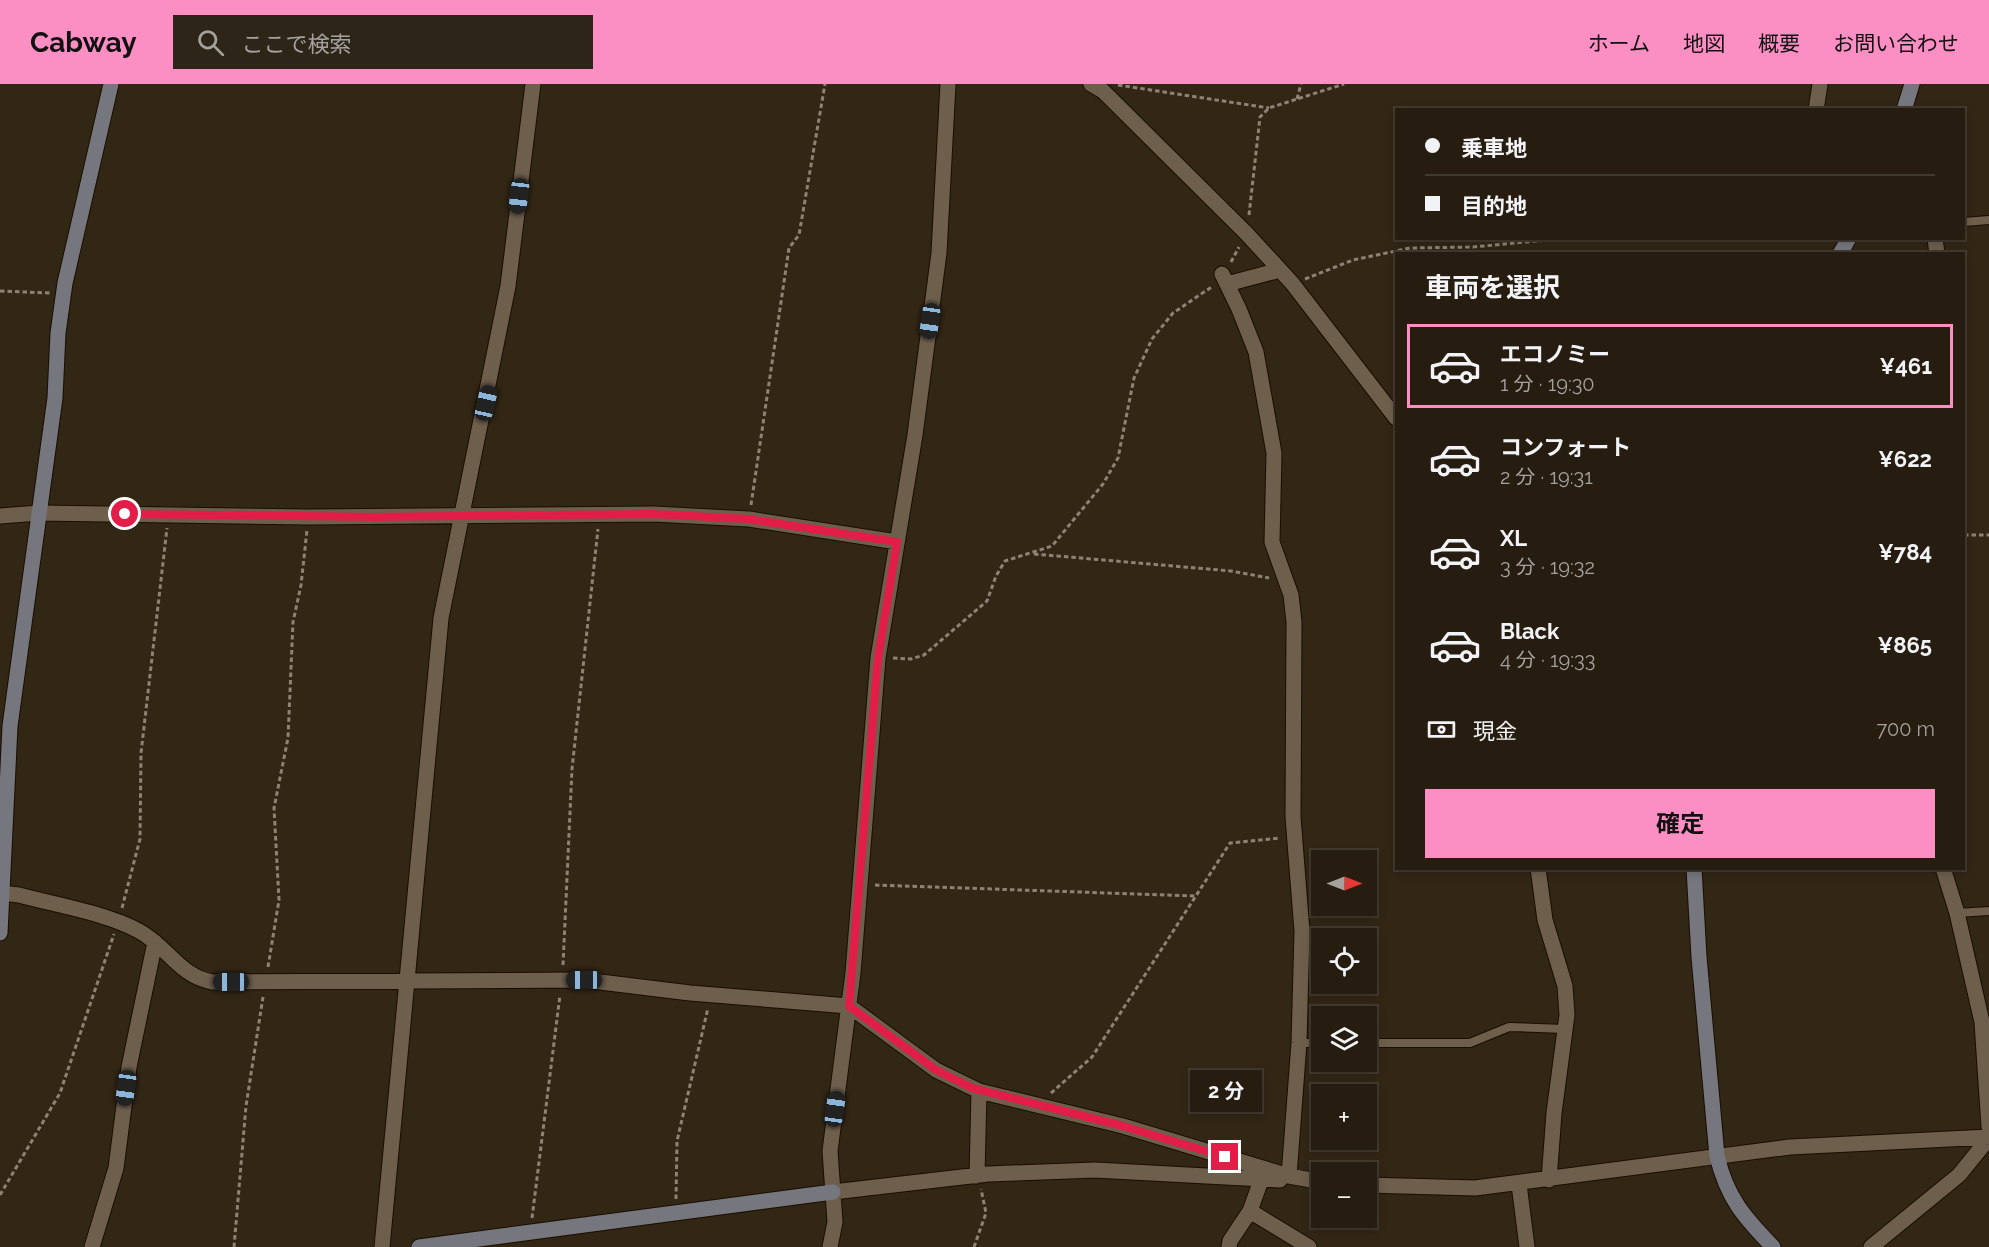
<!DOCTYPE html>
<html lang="ja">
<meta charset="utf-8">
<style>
:root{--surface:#261c10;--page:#2e2519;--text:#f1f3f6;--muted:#a4a19f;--line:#423a30;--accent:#fb8fc4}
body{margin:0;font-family:Raleway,"Noto Sans JP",sans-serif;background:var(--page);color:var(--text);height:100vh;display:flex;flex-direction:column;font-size:22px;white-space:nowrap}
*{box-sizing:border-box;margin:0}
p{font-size:20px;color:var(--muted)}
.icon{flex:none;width:33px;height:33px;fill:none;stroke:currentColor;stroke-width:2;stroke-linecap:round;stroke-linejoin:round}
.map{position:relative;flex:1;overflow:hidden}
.side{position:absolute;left:1395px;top:168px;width:570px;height:618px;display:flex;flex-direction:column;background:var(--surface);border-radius:0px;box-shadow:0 3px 9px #0003,0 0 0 2px var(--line)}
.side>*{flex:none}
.top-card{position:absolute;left:1395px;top:24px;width:570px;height:132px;border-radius:0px;box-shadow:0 3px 9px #0003,0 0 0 2px var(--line);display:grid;align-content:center;height:132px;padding:0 30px;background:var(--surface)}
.needle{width:39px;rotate:90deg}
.controls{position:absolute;left:1311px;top:766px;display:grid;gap:12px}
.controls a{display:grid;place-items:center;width:66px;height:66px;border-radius:0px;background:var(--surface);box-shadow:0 3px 9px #0003,0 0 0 2px var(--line);font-size:30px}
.end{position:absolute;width:27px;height:27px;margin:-14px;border:8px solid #e11d48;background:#fff;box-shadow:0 0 0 3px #fff}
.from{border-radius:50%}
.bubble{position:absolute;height:42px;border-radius:0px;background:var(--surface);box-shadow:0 3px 9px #0003,0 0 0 2px var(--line);font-size:20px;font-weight:700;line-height:42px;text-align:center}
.car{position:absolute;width:18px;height:36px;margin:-18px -9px;border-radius:8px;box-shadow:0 0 4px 2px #0007;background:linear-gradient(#222 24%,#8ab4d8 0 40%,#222 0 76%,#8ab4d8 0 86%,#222 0)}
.top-card b{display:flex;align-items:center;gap:21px;height:57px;font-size:22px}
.top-card b+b{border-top:2px solid var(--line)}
.top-card i{width:15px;height:15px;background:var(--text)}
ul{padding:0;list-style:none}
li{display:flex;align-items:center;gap:18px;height:84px;margin:0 12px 9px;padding:0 18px;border:3px solid transparent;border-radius:0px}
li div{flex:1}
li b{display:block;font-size:22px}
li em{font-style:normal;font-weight:700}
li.active{border-color:var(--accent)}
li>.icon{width:54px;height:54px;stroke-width:1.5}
h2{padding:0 30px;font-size:27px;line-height:72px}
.pay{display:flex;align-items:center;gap:15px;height:66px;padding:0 30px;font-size:22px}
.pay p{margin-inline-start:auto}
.action{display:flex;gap:12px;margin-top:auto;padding:12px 30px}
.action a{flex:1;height:69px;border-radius:0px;background:var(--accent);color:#111;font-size:24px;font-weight:700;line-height:69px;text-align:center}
header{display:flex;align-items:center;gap:36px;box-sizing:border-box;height:84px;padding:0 30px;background:var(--accent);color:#111}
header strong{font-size:28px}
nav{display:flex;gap:33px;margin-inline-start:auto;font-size:21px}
.search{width:420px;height:54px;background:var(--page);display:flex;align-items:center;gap:15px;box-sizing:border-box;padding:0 21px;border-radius:0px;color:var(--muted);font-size:22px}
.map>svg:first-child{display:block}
</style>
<header>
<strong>Cabway</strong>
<div class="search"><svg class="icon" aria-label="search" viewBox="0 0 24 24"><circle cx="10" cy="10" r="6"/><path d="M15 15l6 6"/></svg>ここで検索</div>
<nav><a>ホーム</a><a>地図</a><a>概要</a><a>お問い合わせ</a></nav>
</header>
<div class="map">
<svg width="1989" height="1163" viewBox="0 0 1989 1163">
<rect width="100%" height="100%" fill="#322615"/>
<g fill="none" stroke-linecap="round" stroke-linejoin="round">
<defs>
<path id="lane" d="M1964 138 1989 136
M1957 829 1989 827
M1299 959H1322
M1366 959H1470L1509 943 1565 945"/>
<path id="street" d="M1091 0 1103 7 1247 150 1292 199 1396 334
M1816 26 1820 0
M1935 154 1937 170
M1222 190 1239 225 1256 268 1274 369 1272 458 1291 511 1294 538 1293 733 1302 847 1299 959 1289 1092
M1227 200 1280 186
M0 432 39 429 308 433 654 430 749 435 897 458
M1538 784 1545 836 1565 902 1567 931 1554 1029 1549 1096
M1943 784 1957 829 1982 938 1989 1043
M0 809 19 811C56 821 106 829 139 847 167 862 180 893 213 898L584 896 690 909 849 922 936 986 979 1007 1123 1042 1289 1092 1322 1098
M977 1092 979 1007
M1519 1100 1527 1163
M1366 1101 1475 1104 1790 1063 1989 1053
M833 1108 988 1090 1095 1086 1280 1096
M1250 1127 1309 1163
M92 1163 116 1084 129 983 155 858
M382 1163 441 534 508 202 533 0
M830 1163 835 1138 830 1067 853 889 878 574 915 351 939 169 948 0
M1229 1163 1230 1157 1250 1127 1264 1088
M1871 1163 1959 1091 1989 1054"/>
<path id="secondary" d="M1904 26 1912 0
M1840 170 1849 154
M1694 784 1699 873 1717 1072C1727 1114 1744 1133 1773 1163
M0 849 10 642 55 314 58 249 65 199 111 0
M419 1163 833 1108"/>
</defs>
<!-- lane casing -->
<use href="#lane" stroke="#1a0e01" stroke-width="10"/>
<!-- street casing -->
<use href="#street" stroke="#1a0e01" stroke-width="17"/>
<!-- secondary casing -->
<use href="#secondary" stroke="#1a0e01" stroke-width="17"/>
<!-- path -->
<path stroke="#8d8375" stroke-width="3" stroke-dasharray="4.5 3" stroke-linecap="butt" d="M1118 1 1269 24
M1297 15 1301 0
M1249 131 1260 33 1269 24 1344 0
M1645 154H1660
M1231 178 1239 163
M1305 195 1353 176 1410 164 1473 163 1568 154
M0 207 50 209
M751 421 789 164 799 151 825 0
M1964 451H1989
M1034 470 1231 487 1269 494
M893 574 911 575 924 571 987 517 996 492 1005 477 1052 462 1103 400 1118 374 1134 294 1152 255 1173 229 1213 202
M875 801 1195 812
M122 824 140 755 141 669 167 444
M563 881 572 685 598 445
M268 883 279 816 274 724 288 654 293 538 301 501 307 446
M1051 1009 1092 973 1230 759 1280 754
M0 1111 60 1009 114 850
M676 1115 677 1057 708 924
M532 1134 560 911
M234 1163 246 1022 263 913
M974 1163 986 1129 981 1105"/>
<!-- lane -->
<use href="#lane" stroke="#6e5f4d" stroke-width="8"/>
<!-- street -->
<use href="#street" stroke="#6e5f4d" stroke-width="15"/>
<!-- secondary -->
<use href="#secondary" stroke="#76767f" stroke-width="15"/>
</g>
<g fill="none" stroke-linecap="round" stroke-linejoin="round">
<!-- route -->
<path stroke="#e11d48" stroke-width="8" d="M125 430 374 433 654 430 748 435 897 458 878 574 849 922 936 986 972 1004 1123 1042 1225 1073"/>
</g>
</svg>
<div class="controls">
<a><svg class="needle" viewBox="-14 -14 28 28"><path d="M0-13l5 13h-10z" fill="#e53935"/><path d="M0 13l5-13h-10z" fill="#a4a19f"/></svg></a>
<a><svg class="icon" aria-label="locate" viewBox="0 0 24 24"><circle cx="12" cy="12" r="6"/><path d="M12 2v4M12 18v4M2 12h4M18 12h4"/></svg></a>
<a><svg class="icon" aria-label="layers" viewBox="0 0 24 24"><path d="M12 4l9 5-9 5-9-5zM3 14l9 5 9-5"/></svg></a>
<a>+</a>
<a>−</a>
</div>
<i class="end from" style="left:125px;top:430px"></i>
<i class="end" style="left:1225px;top:1073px"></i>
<div class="bubble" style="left:1190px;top:986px;width:72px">2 分</div>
<i class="car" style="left:519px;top:112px;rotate:187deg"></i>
<i class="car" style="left:930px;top:237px;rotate:188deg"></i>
<i class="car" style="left:486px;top:319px;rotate:13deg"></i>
<i class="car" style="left:584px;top:896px;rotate:270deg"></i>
<i class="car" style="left:231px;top:898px;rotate:270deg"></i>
<i class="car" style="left:126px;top:1004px;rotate:188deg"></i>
<i class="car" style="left:835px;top:1025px;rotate:8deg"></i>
<div class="top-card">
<b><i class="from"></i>乗車地</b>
<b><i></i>目的地</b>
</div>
<section class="side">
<h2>車両を選択</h2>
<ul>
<li class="active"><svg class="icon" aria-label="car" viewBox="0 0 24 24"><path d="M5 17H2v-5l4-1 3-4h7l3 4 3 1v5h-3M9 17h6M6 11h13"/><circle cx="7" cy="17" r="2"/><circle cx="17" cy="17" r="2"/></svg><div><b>エコノミー</b><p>1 分 · 19:30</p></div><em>¥461</em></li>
<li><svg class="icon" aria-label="car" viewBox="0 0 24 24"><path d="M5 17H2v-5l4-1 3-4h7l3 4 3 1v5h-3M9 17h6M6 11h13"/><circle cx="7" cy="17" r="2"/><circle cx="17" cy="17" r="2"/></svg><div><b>コンフォート</b><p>2 分 · 19:31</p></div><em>¥622</em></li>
<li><svg class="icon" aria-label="car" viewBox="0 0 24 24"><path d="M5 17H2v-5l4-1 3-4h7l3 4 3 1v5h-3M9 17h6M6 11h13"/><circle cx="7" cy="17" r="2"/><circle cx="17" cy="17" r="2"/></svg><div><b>XL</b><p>3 分 · 19:32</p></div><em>¥784</em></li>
<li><svg class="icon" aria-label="car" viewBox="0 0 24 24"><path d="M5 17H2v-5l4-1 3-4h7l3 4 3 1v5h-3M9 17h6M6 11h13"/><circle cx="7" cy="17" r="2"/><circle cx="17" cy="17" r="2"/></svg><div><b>Black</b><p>4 分 · 19:33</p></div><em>¥865</em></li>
</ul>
<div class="pay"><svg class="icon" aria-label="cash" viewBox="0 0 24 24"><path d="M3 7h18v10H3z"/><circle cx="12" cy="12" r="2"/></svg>現金<p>700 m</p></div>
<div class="action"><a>確定</a></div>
</section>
</div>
